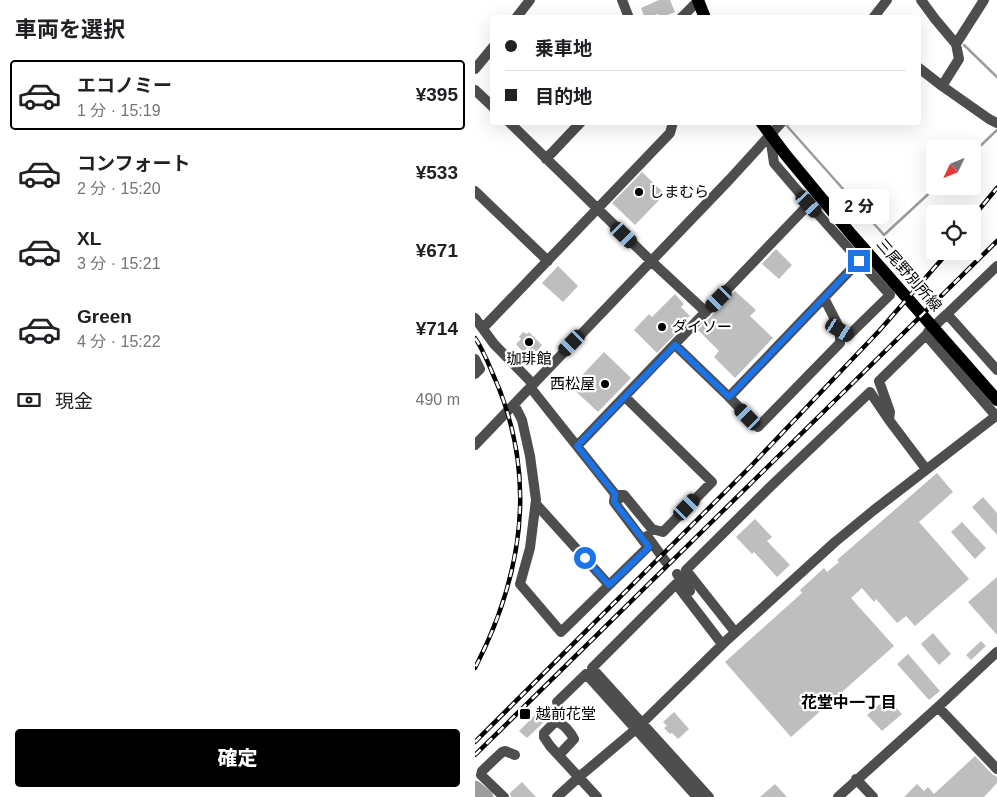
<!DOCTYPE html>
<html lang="ja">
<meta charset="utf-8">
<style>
:root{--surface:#fff;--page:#f6f6f6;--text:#202124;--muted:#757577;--line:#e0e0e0;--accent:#000}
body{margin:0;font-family:Helvetica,"Noto Sans JP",sans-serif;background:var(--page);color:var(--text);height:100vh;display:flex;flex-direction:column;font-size:19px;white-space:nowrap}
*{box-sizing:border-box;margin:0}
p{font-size:16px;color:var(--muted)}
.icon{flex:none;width:28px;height:28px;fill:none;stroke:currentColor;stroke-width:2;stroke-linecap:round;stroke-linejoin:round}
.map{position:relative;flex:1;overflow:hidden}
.sheet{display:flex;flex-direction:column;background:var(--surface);width:475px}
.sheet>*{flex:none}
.top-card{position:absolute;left:15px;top:15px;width:431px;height:110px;border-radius:5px;box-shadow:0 5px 20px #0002;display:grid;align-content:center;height:110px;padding:0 15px;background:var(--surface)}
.needle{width:32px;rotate:227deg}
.fabs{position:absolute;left:451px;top:140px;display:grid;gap:10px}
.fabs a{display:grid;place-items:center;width:55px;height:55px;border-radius:5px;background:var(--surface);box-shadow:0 5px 20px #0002;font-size:25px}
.end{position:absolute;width:22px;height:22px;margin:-11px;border:6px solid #1a73e8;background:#fff;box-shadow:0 0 0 2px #fff}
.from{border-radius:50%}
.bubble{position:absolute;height:35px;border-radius:5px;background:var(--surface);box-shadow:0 5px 20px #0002;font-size:16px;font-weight:800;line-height:35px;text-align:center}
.car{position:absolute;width:15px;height:30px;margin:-15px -8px;border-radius:6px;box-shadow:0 0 4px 1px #0007;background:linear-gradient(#222 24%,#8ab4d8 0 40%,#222 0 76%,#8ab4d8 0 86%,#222 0)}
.top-card b{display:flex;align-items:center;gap:18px;height:48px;font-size:19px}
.top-card b+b{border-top:1px solid var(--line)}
.top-card i{width:12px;height:12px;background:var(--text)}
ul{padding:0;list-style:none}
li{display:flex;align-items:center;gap:15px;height:70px;margin:0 10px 8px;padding:0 5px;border:2px solid transparent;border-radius:5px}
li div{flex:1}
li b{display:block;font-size:19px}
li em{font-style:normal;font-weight:800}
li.active{border-color:var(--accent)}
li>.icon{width:45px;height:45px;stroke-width:1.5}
h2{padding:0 15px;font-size:22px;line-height:60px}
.pay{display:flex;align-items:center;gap:12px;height:55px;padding:0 15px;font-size:19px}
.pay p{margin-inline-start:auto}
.action{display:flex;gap:10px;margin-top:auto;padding:10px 15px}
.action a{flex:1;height:58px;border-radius:5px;background:var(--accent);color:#fff;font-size:20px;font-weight:800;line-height:58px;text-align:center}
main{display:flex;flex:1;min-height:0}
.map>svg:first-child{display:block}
</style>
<main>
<section class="sheet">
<h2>車両を選択</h2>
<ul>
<li class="active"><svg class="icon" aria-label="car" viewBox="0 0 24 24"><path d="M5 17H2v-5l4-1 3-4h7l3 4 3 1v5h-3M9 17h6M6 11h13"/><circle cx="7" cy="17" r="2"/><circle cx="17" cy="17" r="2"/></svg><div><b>エコノミー</b><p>1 分 · 15:19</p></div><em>¥395</em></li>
<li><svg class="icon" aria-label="car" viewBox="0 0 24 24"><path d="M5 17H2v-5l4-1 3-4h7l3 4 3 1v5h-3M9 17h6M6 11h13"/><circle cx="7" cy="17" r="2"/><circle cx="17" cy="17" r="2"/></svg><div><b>コンフォート</b><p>2 分 · 15:20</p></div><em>¥533</em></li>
<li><svg class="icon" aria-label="car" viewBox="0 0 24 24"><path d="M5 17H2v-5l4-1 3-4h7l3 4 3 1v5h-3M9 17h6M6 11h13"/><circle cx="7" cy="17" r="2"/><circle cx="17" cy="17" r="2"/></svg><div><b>XL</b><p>3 分 · 15:21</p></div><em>¥671</em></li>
<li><svg class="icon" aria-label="car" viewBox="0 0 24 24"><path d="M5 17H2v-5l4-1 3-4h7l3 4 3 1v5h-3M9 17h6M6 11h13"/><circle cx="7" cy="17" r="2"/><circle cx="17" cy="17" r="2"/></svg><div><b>Green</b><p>4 分 · 15:22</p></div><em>¥714</em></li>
</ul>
<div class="pay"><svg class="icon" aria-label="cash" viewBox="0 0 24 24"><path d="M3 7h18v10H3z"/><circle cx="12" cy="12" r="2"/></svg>現金<p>490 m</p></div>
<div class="action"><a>確定</a></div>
</section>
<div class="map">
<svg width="522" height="797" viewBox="0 0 522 797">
<rect width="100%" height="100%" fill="#fff"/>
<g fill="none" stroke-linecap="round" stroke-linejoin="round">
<!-- stream -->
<path stroke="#9c9c9c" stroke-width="2.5" d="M251 16 252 18
M489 45 522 77
M312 126 409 235 462 186
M498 153 522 130"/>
<!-- river -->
<path stroke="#9c9c9c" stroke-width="15" d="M0 788 11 797"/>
</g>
<!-- building -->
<path fill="#bebebe" d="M184 0H195L200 12 190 16 181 14 182 18H170L166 8Z
M167 172 190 194 160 225 137 203Z
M301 249 317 265 304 279 287 264Z
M83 266 103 286 88 302 67 283Z
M260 291 281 310 275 316 298 338 260 378 239 357 244 351 223 330Z
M200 294 209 304 206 307 215 316 211 319 213 321 182 353 159 330 174 314 177 317Z
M48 332 52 334 54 332 67 345 62 351 52 348 48 352 41 344 46 339 44 337Z
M129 352 156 378 123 412 96 387Z
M462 473 478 492 444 522 494 579 440 626 431 616 422 623 401 599 399 602 387 588 376 598 419 646 316 737 250 662 327 593 325 590 349 568 352 572 364 562 362 560Z
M508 497 522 513V535L497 507Z
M280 519 297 537 292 541 315 565 302 577 279 552 277 554 261 537Z
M487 522 511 548 500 559 476 532Z
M522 577V635L493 602Z
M458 633 476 654 464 665 446 644Z
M506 641 511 646 496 660 491 655Z
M433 654 465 691 454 700 422 664Z
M412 698 427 714 407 731 392 715Z
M65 710 73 718 52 738 44 731Z
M199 712 214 729 203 739 197 733 195 734 189 728 192 726 188 722Z
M500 756 517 774 522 777V783L509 797H429L442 784 449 791 453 787 459 794Z
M47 782 61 797H36L35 793Z
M300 784 312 797H285Z"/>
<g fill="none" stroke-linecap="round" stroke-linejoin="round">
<!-- minor -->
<path stroke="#4e4e4e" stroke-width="10" d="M147 0 154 18
M446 0 460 19 481 44
M41 18 55 0
M206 18 223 1
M398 18 412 0
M444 68 467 86 514 119 522 123
M0 69 18 47
M467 86 484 59 481 44 509 0
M0 90 18 107
M34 122 176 261 231 312
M295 136 299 163 334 204 415 295 374 335 365 329 349 298
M71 159 106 122
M0 191 73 261
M522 266 472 314 522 370
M0 318 19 344 58 384
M8 328 195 133 198 122
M453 332 472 314
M200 345 254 397 283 427 365 343V329
M0 359 5 369 0 374
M55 387 144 499
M254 397 384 261
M39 404 47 420 55 456 61 500 55 548 45 584 86 632 173 547 139 502 140 495H149L177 529 188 532 237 482 150 397
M414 420 415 412 404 381 451 335 521 416
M0 445 255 179 307 122
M102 446 334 204
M61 504 134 585
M172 536 191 562
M202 574 215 591
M260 632 211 570 295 487 395 392 414 420 451 469
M82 702 111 674 222 797
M463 707 522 769
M84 755 99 739C96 733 89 724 82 722L78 724 69 733V737L75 746 122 797
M381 779 398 797
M29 797 6 775 7 771 27 752 30 751 40 755
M82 797 104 777 161 729 252 640 360 542 399 510 521 416 522 417
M234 797 117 668 201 584 247 644
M363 797 463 707 522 652"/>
<!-- major -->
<path stroke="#000" stroke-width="12" d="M223 0 230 18
M286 122 310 154 376 234 522 400"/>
<defs>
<path id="rail" d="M498 217 522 188
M0 338C7 348 12 360 17 372 63 472 49 573 0 668
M0 742 275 467 404 331 474 251
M0 755 522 241"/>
</defs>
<!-- rail casing -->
<use href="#rail" stroke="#000" stroke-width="4.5"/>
<!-- rail -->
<use href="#rail" stroke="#fff" stroke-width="2.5" stroke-dasharray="8" stroke-linecap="butt"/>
</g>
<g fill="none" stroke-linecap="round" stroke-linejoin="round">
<!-- route -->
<path stroke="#1a73e8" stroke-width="6" d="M110 558 134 585 174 547 139 502 140 494 102 446 200 345 254 397 384 261"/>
</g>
<!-- markers -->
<g fill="#000" stroke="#fff" stroke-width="2">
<circle cx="164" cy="192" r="5"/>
<circle cx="187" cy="327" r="5"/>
<circle cx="54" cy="342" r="5"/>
<circle cx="130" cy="384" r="5"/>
<rect x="44" y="708" width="12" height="12" rx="2.5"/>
</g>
<g text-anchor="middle" stroke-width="4.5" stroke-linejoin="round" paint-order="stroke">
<!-- poi labels -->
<g font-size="15" fill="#000" stroke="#fff" text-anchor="start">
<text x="174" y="197">しまむら</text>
<text x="197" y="332">ダイソー</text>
<text x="54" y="364" text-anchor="middle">珈琲館</text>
<text x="120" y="389" text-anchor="end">西松屋</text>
<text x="61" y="719">越前花堂</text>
</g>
<!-- street labels -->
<g font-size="15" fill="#000" stroke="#fff">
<text transform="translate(434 275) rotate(49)" y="5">三尾野別所線</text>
</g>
<!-- neighbourhood labels -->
<g font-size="16" font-weight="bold" fill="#000" stroke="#fff">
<text x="374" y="708">花堂中一丁目</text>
</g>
</g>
</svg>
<div class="fabs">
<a><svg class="needle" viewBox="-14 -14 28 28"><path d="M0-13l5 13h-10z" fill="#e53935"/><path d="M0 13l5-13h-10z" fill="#757577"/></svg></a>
<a><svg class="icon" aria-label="locate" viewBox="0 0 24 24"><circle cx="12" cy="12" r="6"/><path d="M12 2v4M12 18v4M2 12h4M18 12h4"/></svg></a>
</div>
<i class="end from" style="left:110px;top:558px"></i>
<i class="end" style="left:384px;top:261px"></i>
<div class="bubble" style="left:354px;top:189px;width:60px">2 分</div>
<i class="car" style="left:334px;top:204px;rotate:138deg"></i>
<i class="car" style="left:149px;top:235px;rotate:134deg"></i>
<i class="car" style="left:244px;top:299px;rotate:224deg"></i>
<i class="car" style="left:365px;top:330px;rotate:121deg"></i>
<i class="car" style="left:97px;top:343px;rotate:224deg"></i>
<i class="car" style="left:273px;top:417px;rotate:316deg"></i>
<i class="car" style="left:212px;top:507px;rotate:44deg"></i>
<div class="top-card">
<b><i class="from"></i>乗車地</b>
<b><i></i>目的地</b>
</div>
</div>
</main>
